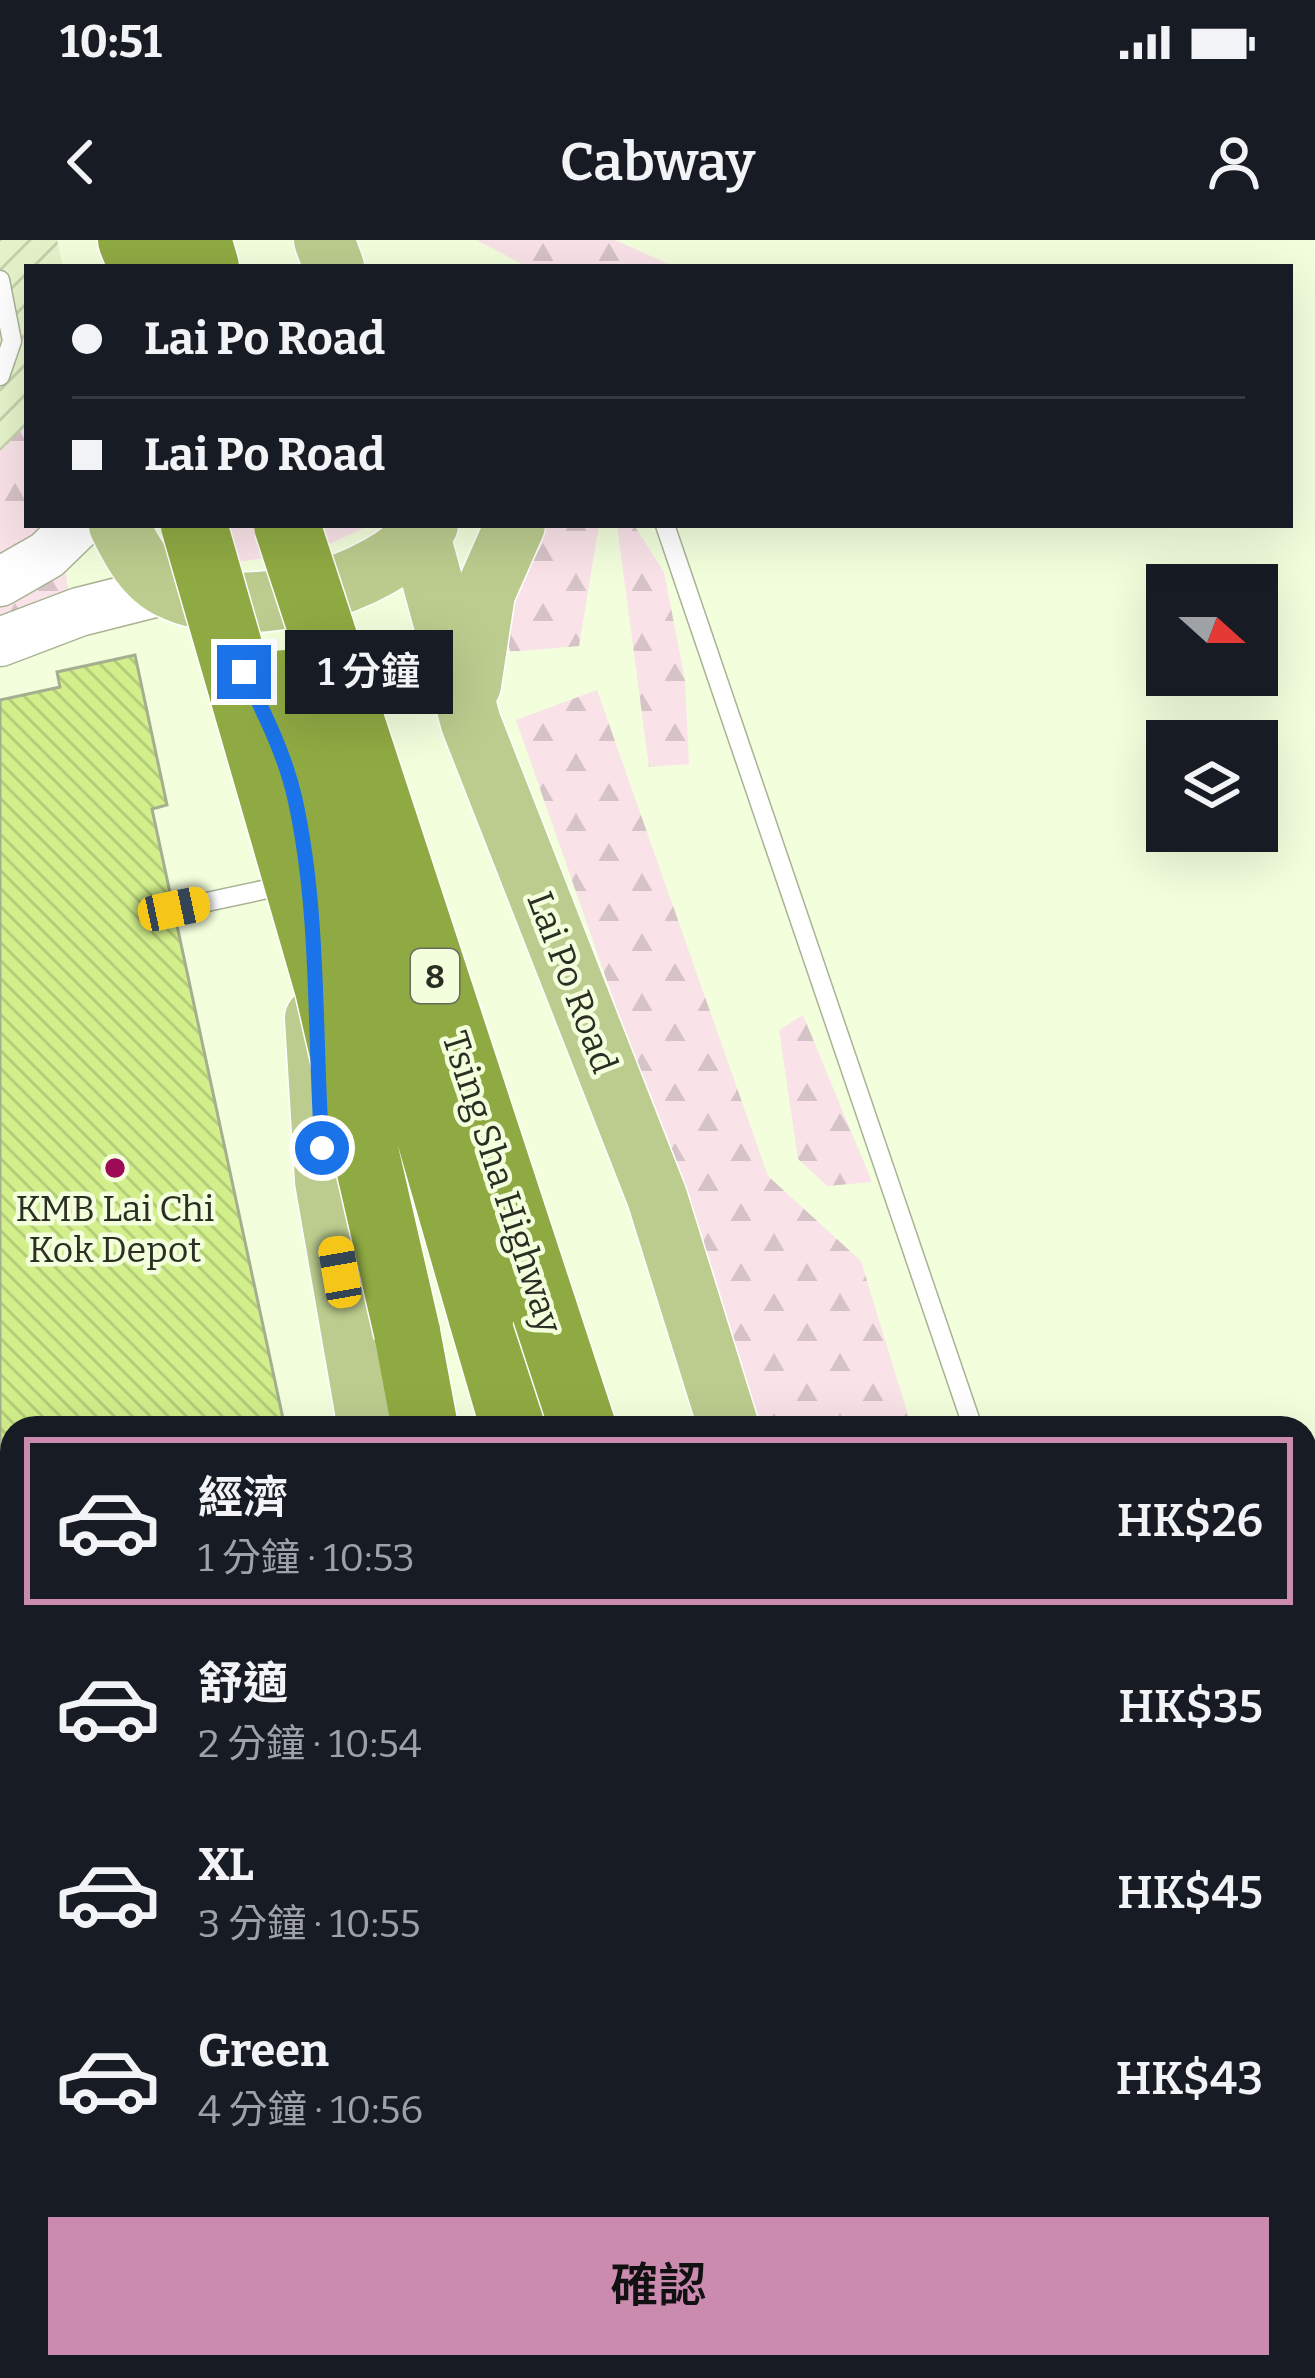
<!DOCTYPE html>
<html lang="zh-TW">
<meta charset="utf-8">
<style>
:root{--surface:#171b24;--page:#242831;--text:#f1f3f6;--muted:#9ea1a6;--line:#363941;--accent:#cb8bae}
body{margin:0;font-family:Bitter,"Noto Sans TC",serif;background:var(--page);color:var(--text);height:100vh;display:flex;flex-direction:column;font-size:45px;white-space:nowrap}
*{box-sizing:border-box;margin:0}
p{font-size:39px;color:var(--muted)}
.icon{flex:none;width:66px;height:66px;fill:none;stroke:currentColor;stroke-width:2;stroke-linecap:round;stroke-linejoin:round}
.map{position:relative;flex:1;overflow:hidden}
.drawer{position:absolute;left:0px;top:1176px;width:1317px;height:963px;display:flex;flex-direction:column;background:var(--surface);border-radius:36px 36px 0 0;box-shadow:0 12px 48px #0002}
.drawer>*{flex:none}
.hud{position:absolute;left:24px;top:24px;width:1269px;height:264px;border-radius:0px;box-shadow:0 12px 48px #0002;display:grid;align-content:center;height:264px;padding:0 48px;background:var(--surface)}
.needle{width:78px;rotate:111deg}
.buttons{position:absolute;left:1146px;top:324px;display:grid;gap:24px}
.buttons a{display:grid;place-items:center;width:132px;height:132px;border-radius:0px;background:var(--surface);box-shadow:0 12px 48px #0002;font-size:60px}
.end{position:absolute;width:54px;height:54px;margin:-27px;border:15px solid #1a73e8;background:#fff;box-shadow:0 0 0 6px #fff}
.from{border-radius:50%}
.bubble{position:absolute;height:84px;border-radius:0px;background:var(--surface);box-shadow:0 12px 48px #0002;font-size:39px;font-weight:600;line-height:84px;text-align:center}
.car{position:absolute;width:36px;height:72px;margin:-36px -18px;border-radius:15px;box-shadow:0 0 9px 3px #0007;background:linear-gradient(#f5c518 24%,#345 0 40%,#f5c518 0 76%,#345 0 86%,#f5c518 0)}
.hud b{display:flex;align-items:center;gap:42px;height:114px;font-size:45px}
.hud b+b{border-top:3px solid var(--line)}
.hud i{width:30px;height:30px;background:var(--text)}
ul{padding:21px 0 0;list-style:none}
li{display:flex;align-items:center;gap:36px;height:168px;margin:0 24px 18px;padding:0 24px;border:6px solid transparent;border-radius:0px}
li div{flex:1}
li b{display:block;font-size:45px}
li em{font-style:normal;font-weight:600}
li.current{border-color:var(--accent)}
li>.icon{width:108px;height:108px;stroke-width:1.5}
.cta{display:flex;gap:24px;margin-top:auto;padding:24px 48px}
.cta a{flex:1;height:138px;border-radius:0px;background:var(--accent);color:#111;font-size:48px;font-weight:600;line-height:138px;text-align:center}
.status{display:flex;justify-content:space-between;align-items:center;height:84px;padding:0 60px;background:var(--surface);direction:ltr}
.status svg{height:33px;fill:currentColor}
header{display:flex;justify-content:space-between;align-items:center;height:156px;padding:0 48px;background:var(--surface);font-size:54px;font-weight:600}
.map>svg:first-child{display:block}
</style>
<div class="status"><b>10:51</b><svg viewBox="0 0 49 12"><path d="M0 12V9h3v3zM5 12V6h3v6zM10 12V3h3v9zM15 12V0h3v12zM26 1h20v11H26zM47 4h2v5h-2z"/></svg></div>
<header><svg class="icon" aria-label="back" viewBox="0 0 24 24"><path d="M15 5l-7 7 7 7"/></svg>Cabway<svg class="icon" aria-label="person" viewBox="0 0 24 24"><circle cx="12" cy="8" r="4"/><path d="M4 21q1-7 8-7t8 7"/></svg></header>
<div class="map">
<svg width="1315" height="2138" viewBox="0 0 1315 2138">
<defs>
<pattern id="industrial-furrows" width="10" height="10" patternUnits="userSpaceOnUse" patternTransform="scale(3)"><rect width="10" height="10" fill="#e6f3ca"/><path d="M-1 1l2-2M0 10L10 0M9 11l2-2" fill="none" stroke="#c5d1ad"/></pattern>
<pattern id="forest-firs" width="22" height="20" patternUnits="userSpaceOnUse" patternTransform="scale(3)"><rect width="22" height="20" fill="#f9e3e9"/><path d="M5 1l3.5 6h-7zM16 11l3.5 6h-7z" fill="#d6c3c8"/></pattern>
<pattern id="building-back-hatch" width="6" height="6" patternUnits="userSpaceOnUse" patternTransform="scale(3)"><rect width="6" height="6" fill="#d2ef8b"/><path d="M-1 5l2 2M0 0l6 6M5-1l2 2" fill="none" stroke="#b4cd78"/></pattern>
</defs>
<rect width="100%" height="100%" fill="#f3fedd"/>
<!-- industrial -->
<path fill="url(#industrial-furrows)" d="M0 0H57L63 27H27V183L0 228Z"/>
<!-- grass -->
<path fill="#f9e3e9" d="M168 285H370L315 311 228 323Z"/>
<!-- forest -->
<path fill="url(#forest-firs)" d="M476 0H615L675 27H528Z
M27 185V285H59L68 349 0 387V211Z
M536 285H599L579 406 510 412 500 357Z
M617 285H634L664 332 685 440 689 524 649 527Z
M597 450 768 936 861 1021 912 1188H763L516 480Z
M803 775 872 942 827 946 798 919 779 790Z
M1315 1513V1624L1305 1625V1515Z
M1315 1672V1802L1305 1807V1673Z
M1315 1936V2040L1305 2046V1941Z"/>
<!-- building -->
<path fill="url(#building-back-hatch)" stroke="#a5af90" stroke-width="3" d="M135 415 167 565 152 569 285 1188H12V1551L0 1521V460L60 447 57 432Z"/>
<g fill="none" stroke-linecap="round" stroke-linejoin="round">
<defs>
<path id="service" d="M0 40 12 101 0 136
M665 285 973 1188
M174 669 286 645
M1305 1298 1315 1289
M0 2070 12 2062"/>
<path id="minor" d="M0 1878 12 1914
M62 2138V2127"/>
<path id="tertiary" d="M0 342 47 315 78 285
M0 402 79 372 170 349
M0 1744 12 1774
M262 2127 281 2138
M167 2138 185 2127"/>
<path id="secondary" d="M1305 1643H1315
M746 2138 768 2127"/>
<path id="primary" d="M324 0 334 27
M119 285C131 310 145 337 171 349 241 384 383 348 428 285
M420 296 471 483 657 957 729 1188
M471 445 485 353 515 285
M315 778 325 941 368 1188
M1040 2127 1047 2138"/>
<path id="trunk" d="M418 2138 419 2127"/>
<path id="motorway" d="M131 0 142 27
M198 0 206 27
M481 1075 514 1188
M407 1092 425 1188
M1305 1886 1315 1882
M1305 2070 1315 2061
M536 2127 538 2138
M844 2127 847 2138
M926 2127 931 2138
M682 2138 683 2127
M1229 2138 1241 2127
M1309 2138 1315 2131"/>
</defs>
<!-- service casing -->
<use href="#service" stroke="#a9b394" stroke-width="21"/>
<!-- minor casing -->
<use href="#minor" stroke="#a9b394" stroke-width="42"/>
<!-- tertiary casing -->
<use href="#tertiary" stroke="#a9b394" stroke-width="51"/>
<!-- secondary casing -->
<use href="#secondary" stroke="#a9b394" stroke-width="57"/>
<!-- primary casing -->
<use href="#primary" stroke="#fff" stroke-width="63"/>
<!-- trunk casing -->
<use href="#trunk" stroke="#fff" stroke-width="66"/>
<!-- motorway casing -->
<use href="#motorway" stroke="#fff" stroke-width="69"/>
<!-- service -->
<use href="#service" stroke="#fff" stroke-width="18"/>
<!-- minor -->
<use href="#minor" stroke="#fff" stroke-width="39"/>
<!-- tertiary -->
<use href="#tertiary" stroke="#fff" stroke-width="48"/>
<!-- secondary -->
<use href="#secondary" stroke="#fff" stroke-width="54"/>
<!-- primary -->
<use href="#primary" stroke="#bccc8e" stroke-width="60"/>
<!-- trunk -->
<use href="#trunk" stroke="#a6bb68" stroke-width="63"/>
<!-- motorway -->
<use href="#motorway" stroke="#90aa43" stroke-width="66"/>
<defs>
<path id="motorway-bridge" d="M194 285 328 749 407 1092
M287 285 583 1188
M284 443 393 769 481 1075"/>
</defs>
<!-- motorway-bridge casing -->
<use href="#motorway-bridge" stroke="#fff" stroke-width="69" stroke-linecap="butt"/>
<!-- motorway-bridge -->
<use href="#motorway-bridge" stroke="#90aa43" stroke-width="66"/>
</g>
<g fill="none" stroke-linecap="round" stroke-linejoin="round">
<!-- route -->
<path stroke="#1a73e8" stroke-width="15" d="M244 432C264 473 285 514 295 559 320 672 314 793 322 908"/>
</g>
<!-- markers -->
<circle fill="#9d0b57" stroke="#f3fedd" stroke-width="4.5" cx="115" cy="928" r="12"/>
<g text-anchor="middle" stroke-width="9" stroke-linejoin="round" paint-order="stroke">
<!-- shield labels -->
<rect fill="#f3fedd" stroke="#676d5b" stroke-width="3" x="411" y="709" width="48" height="54" rx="9"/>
<g font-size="33" font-weight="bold" fill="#2b2f23">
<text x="435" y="748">8</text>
</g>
<!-- street labels -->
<g font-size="36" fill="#2b2f23" stroke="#f3fedd">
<text transform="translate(573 742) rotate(69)" y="13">Lai Po Road</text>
<text transform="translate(503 942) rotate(72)" y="13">Tsing Sha Highway</text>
</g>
<!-- poi labels -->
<g font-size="36" fill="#2b2f23" stroke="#f3fedd">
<text x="115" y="981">KMB Lai Chi<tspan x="115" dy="41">Kok Depot</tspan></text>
</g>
</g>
</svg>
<div class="buttons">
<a><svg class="needle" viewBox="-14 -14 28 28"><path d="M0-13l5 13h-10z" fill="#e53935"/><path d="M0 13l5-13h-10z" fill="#9ea1a6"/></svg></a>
<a><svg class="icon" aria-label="layers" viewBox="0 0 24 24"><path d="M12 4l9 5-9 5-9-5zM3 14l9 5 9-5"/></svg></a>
</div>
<i class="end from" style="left:322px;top:908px"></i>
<i class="end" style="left:244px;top:432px"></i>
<div class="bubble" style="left:285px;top:390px;width:168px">1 分鐘</div>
<i class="car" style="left:174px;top:669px;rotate:78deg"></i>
<i class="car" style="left:340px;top:1032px;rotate:350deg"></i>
<div class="hud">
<b><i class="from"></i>Lai Po Road</b>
<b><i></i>Lai Po Road</b>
</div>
<section class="drawer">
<ul>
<li class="current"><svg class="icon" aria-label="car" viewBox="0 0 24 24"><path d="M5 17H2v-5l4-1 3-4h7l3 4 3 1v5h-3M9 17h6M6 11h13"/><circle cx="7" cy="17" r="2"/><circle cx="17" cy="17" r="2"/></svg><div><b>經濟</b><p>1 分鐘 · 10:53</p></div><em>HK$26</em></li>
<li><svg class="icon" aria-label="car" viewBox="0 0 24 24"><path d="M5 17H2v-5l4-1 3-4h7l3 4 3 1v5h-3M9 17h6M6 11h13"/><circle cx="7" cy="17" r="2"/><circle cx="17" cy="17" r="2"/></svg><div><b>舒適</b><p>2 分鐘 · 10:54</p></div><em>HK$35</em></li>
<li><svg class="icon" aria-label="car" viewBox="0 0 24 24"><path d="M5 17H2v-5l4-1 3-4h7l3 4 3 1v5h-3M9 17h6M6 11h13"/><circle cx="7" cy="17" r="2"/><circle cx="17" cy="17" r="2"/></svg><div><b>XL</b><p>3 分鐘 · 10:55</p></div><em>HK$45</em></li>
<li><svg class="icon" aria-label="car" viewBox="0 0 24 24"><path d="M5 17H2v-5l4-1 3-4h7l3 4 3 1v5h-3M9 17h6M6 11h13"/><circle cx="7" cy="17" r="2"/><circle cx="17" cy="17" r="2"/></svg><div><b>Green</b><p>4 分鐘 · 10:56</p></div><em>HK$43</em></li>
</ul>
<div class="cta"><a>確認</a></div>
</section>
</div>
